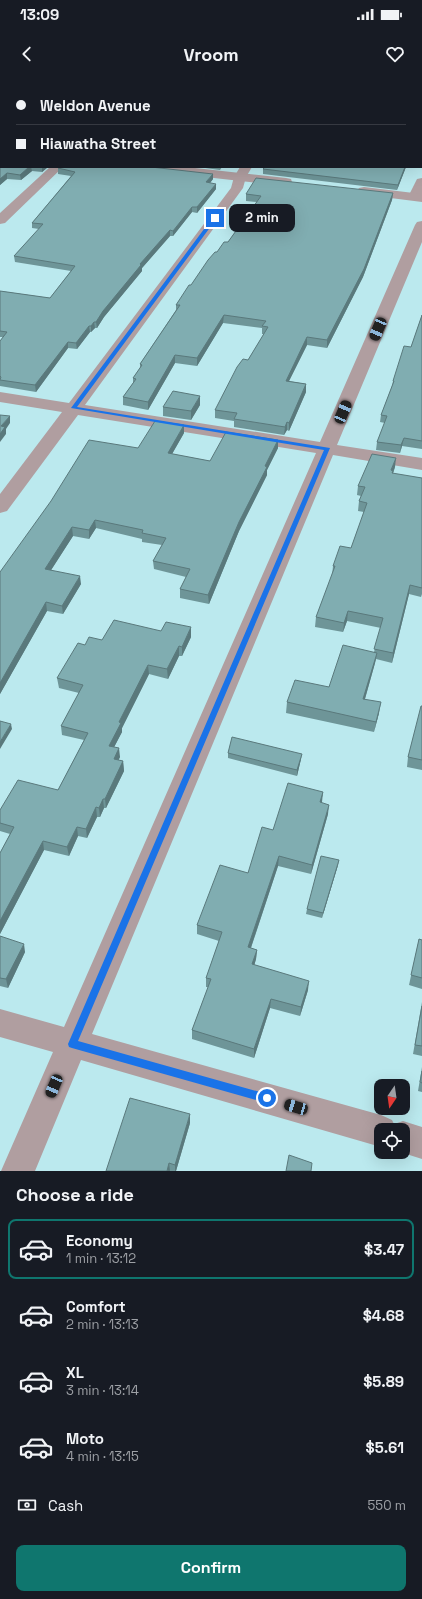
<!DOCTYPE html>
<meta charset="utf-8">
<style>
:root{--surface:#171b24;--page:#242831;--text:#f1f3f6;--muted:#9ea1a6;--line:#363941;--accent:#0f766e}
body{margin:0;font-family:"Space Grotesk",sans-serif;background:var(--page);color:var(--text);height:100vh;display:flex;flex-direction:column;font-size:15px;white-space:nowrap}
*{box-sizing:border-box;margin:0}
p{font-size:13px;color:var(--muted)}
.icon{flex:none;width:22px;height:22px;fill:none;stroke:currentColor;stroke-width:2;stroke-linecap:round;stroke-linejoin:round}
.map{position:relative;height:1091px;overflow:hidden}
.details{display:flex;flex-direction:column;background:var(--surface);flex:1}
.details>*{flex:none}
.banner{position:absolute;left:0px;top:0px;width:422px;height:88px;box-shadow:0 4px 16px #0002;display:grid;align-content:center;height:88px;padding:0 16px;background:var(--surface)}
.needle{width:26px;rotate:193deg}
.buttons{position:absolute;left:374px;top:999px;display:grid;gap:8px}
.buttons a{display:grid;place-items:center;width:36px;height:36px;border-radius:8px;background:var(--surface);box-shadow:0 4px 16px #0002;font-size:20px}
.end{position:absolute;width:18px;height:18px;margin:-9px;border:5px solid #1a73e8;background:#fff;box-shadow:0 0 0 2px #fff}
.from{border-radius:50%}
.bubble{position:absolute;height:28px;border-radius:8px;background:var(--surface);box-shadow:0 4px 16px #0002;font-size:13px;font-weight:800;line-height:28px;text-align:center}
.car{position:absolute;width:12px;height:24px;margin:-12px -6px;border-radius:5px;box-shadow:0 0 3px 1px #0007;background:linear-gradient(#222 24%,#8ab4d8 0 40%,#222 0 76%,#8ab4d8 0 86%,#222 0)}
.banner b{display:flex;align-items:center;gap:14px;height:38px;font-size:15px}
.banner b+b{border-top:1px solid var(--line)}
.banner i{width:10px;height:10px;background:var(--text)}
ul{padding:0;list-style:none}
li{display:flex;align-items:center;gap:12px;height:60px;margin:0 8px 6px;padding:0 8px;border:2px solid transparent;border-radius:8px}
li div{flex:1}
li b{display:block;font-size:15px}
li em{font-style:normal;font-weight:800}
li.current{border-color:var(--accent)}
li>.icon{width:36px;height:36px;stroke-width:1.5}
h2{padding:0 16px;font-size:18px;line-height:48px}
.pay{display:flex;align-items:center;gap:10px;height:44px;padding:0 16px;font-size:15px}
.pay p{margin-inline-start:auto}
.cta{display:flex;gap:8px;margin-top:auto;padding:8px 16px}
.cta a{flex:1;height:46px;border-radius:8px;background:var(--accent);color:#fff;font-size:16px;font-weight:800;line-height:46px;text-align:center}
.status{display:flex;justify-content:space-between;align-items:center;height:28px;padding:0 20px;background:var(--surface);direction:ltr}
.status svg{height:11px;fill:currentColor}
header{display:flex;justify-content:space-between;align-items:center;height:52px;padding:0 16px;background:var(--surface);font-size:18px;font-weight:800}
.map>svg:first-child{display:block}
</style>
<div class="status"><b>13:09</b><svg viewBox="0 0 49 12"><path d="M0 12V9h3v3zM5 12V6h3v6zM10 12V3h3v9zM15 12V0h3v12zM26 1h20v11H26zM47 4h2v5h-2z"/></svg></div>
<header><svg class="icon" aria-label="back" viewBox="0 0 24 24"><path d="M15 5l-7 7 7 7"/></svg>Vroom<svg class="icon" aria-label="heart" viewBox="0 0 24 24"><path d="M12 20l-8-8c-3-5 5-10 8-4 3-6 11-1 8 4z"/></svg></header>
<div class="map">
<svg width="422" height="1091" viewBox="0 0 422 1091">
<rect width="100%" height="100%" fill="#bbe9ee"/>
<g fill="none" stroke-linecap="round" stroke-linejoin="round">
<!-- minor -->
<path fill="#b09ea0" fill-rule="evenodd" d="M50 87H63L5 143 0 144V133Z
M240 87H252L246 97 243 108 85 325 320 362 415 145 417 142 422 141V162L337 365 422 378V390L333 375 92 954 381 1035 392 1040 394 1044 403 1041 422 1047V1079L400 1072H403V1050H381V1067L81 980 35 1091H1L53 972 0 957V929L64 947 316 373 78 335 7 431 0 433V414L62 332 0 322V312L69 323 231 108 234 97Z
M422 98V116L420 120H410L408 117 417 99Z"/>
<!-- tertiary -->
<path fill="#b09ea0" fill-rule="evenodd" d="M0 65 1 66V74L0 73Z
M146 87H186L286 98 291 99 292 102 291 105 286 106 152 91 148 90Z
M364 107 422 114V122L359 114 357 111 359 108Z"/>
</g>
<!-- wall -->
<path fill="#6e9598" d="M0 70 1 87H48L42 92 32 91 21 100 7 99 0 105Z
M198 87H222L220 90Z
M406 87 397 110 263 94V89Z
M58 88 213 99 210 103 216 109 197 133 192 132 173 156H170L142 188V191L104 237 97 248H95L91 252H90L77 269 68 268 36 312 0 306V261L3 257H0V211L50 218 71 191 15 182 14 176 39 149 32 148V143L71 96 58 94Z
M393 113 392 120 363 197 327 268 307 265 289 301 306 304V312L289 351 287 350 284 355 234 347V341L215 338V330L248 280 264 254H262V248L223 243 197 286 175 283 148 330 123 325V317L133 303V298L140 288V284L176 230V225L217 172 228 162 257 122 246 121V114Z
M422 235V369L402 366 400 373 376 370 377 362 385 343 380 342 381 335 392 306 393 301 411 267Z
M200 325 191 340 163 336V327Z
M184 353 172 374 210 381 278 360V368L267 390V395L239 451 209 524 180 518V509L186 497 154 489 153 481 162 465 142 462V459L96 448 89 459 73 456 51 490 81 504 63 534 47 531 0 614V492L138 368Z
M395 387 393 394 422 398V514L421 517 409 514 392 583 376 579 375 583 365 619 379 633 374 652 286 633 287 622 329 607 374 572 381 548 347 541 343 552 315 547 316 537 332 496 333 486 351 468 364 432 358 431 359 421 361 416 357 415 358 406Z
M161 551 191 557 182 576H179L168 599 149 594 122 648V652L114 667 120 677 118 680 123 681 124 691 106 728H104L100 737H97L87 758 78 756 69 776 44 770 0 854V773L10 754 0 751V730L58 710 84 660 62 655 61 646 79 613 59 608 57 598 85 565 102 560Z
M422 626V690L407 687 408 677Z
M228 673 301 679 297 696 228 678Z
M323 712 321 723 328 734 311 794 278 786 251 868 257 870 256 879 254 885 308 910 300 936 270 928 254 978 192 959V950L208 907H206V898L219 861 197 854V845L248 793 273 750Z
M338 785 322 838 306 834 307 829Z
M0 856 25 872 8 908 0 906Z
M419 859 422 860V909L409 905Z
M422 922V976L413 974Z
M422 987V1012L418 1011Z
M190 1043 176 1091H106Z"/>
<!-- shaded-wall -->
<path fill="#5a797c" d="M106 0H112L110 1H105Z
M29 87H31L32 91 21 100 20 95Z
M42 87H48L42 92Z
M405 87H406L397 110 398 105Z
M7 93V99L0 105V99Z
M213 94V99L206 108V102Z
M216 104V109L197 133V127Z
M393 113 392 120 363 197 327 268V260Z
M192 127V132L173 156V151Z
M170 150V156L142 188V191L104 237 97 248 96 242 103 231 140 184Z
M224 235 223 243 197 286V278Z
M94 242 95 248 91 252V246Z
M89 246 90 252 77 269 76 263Z
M307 257V265L285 309 286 301Z
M68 262V268L36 312 35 305Z
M175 275V283L148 330V322Z
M306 304V312L289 351V343Z
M200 316V325L191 340V331Z
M10 336V343L6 349V354L0 362V354L1 346Z
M287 342V350L284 355 285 347Z
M184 345V353L168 381V373Z
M404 358 402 366 400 373 401 365Z
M278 360V368L267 390V395L239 451 209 524 208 515 239 442 265 386Z
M396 378 395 387 393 392 392 400 391 390Z
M95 440 96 448 89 459V450Z
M72 447 73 456 46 498 45 489Z
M80 496 81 504 63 534 62 526Z
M410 505 409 514 392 583 393 573Z
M46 522 47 531 0 614V603Z
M348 531 347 541 343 552 344 543Z
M191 547V557L182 576V567Z
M179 566V576L168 599 167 589Z
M377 573 375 583 362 629 363 619Z
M148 585 149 594 122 648V652L110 675 109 666 119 642Z
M381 622 379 633 374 652 376 642Z
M11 644 12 649 0 669V662Z
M119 668 120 677 115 688 114 679Z
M302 674 301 679 297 696V690Z
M123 681 124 691 106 728 105 719Z
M323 712 322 722 319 732 320 722Z
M103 719 104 728 100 737 99 728Z
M329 725 328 734 311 794 312 785Z
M96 727 97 737 87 758 86 749Z
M77 747 78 756 69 776 67 767Z
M43 761 44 770 0 854V841Z
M279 776 278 786 248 876V867Z
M339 780 338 785 322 838 323 833Z
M24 864 25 872 8 908 6 899Z
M257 870 256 879 252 894V884Z
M309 901 308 910 300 936 301 927Z
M271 919 270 928 254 978V969Z
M190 1034V1043L176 1091H175V1085Z
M169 1083 170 1091H167Z"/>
<!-- building -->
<path fill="#80adb1" stroke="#5a797c" d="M0 0H106L105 1H1V60L0 59Z
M167 0H274L273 1H166Z
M321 0H376V1H320Z
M411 0H422V28L421 30V1H410Z
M0 70H1V87H29L20 95 7 93 0 99Z
M59 87H151L213 94 206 102 216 104 197 127H192L173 151 170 150 140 184 141 185 103 231 96 242H94L91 246H89L76 263 68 262 35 305 0 300 1 297 0 296V261L7 252 0 251V211L50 218 75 186 14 176 43 144 32 143 75 92 58 88Z
M265 87H405L398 105 263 89Z
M256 98 393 113 364 189 327 260 307 257 286 301 306 304 289 343 287 342 285 347 234 339 237 333 215 330 237 287 243 279 248 280 268 247 262 246 266 241 224 235 197 278 175 275 148 322 123 317 136 299 133 298 142 285 140 284 180 225H176L189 205H191L208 180 215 172H217L224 162H228L261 116 246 114Z
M422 235V361L404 358 401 365 377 362 387 336 381 335 394 301H393L404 266 411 267Z
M173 311 200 316 191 331 163 327Z
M0 335 10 336 1 346 5 347 0 354Z
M155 341 184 345 168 373 210 381 226 352 278 360 265 386 267 387 239 442 208 515 180 509 190 489 153 481 166 458 142 453 143 450 95 440 89 450 72 447 45 489 80 496 62 526 46 522 0 603V492L51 421 89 360 138 368Z
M372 374 396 378 391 390 393 391 392 393 422 398V508L410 505 393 573 374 569 383 538 348 531 344 543 316 537 335 486H333L340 466 351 468 367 423 359 421 365 407 358 406Z
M114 540 161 551 166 542 191 547 182 567 179 566 167 589 148 585 119 642 121 643 109 666 119 668 114 679 123 681 105 719H103L99 728 96 727 86 749 77 747 67 767 43 761 0 841V773L14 747 0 743V730L18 700 58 710 88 653 61 646 83 605 57 598 78 563 85 565 89 557 102 560Z
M343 565 377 573 363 619 381 622 376 642 287 622 295 600 329 607Z
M421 626H422V680L408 677Z
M0 641 11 644 0 662Z
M232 657 302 674 297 690 228 673Z
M288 703 323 712 320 722 329 725 312 785 279 776 248 867 257 870 252 884 309 901 301 927 271 919 254 969 192 950 211 899 206 898 222 852 197 845 220 785 248 793 262 747 273 750Z
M321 776 339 780 323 833 307 829Z
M0 856 24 864 6 899 0 898Z
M419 859 422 860V898L411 895Z
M422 926V966L415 965Z
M422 991V1003L420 1002Z
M130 1018 190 1034 175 1085 169 1083 167 1091H106Z
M289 1075 312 1083 311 1091H286Z"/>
<!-- route -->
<path fill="#1a73e8" d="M213 137 217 138 77 327 330 368 78 961 267 1014 270 1015 271 1018 270 1022 267 1023 72 968 69 967 68 964 324 370 71 328Z"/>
</svg>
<div class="buttons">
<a><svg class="needle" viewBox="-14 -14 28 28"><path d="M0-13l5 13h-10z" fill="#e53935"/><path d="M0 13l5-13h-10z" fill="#9ea1a6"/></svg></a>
<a><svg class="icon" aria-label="locate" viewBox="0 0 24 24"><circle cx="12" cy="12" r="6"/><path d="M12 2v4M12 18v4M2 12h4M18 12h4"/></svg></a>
</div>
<i class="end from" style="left:267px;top:1018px"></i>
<i class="end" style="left:215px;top:138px"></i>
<div class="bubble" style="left:229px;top:124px;width:66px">2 min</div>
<i class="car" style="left:378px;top:249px;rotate:203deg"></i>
<i class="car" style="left:343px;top:332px;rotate:23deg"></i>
<i class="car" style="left:54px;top:1006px;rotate:203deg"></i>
<i class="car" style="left:296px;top:1027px;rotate:286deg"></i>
<div class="banner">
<b><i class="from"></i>Weldon Avenue</b>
<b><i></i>Hiawatha Street</b>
</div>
</div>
<section class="details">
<h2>Choose a ride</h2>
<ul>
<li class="current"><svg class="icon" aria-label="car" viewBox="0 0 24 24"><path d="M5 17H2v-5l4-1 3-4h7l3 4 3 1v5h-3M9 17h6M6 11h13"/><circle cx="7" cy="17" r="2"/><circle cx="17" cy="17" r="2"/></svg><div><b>Economy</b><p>1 min · 13:12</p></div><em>$3.47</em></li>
<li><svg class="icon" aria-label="car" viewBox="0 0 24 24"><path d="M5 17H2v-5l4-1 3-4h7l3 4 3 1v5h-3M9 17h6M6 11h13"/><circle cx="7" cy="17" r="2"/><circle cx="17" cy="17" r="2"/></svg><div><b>Comfort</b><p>2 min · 13:13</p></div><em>$4.68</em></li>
<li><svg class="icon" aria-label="car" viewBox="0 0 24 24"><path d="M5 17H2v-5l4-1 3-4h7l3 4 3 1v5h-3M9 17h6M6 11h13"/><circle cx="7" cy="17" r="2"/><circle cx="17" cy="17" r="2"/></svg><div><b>XL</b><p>3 min · 13:14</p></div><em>$5.89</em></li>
<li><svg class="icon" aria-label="car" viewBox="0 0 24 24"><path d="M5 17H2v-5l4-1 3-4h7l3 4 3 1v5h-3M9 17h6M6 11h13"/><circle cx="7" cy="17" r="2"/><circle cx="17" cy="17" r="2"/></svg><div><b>Moto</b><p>4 min · 13:15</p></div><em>$5.61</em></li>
</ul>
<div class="pay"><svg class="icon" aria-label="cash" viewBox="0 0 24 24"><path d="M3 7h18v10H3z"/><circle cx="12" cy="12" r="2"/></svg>Cash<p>550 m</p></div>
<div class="cta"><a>Confirm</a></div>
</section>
